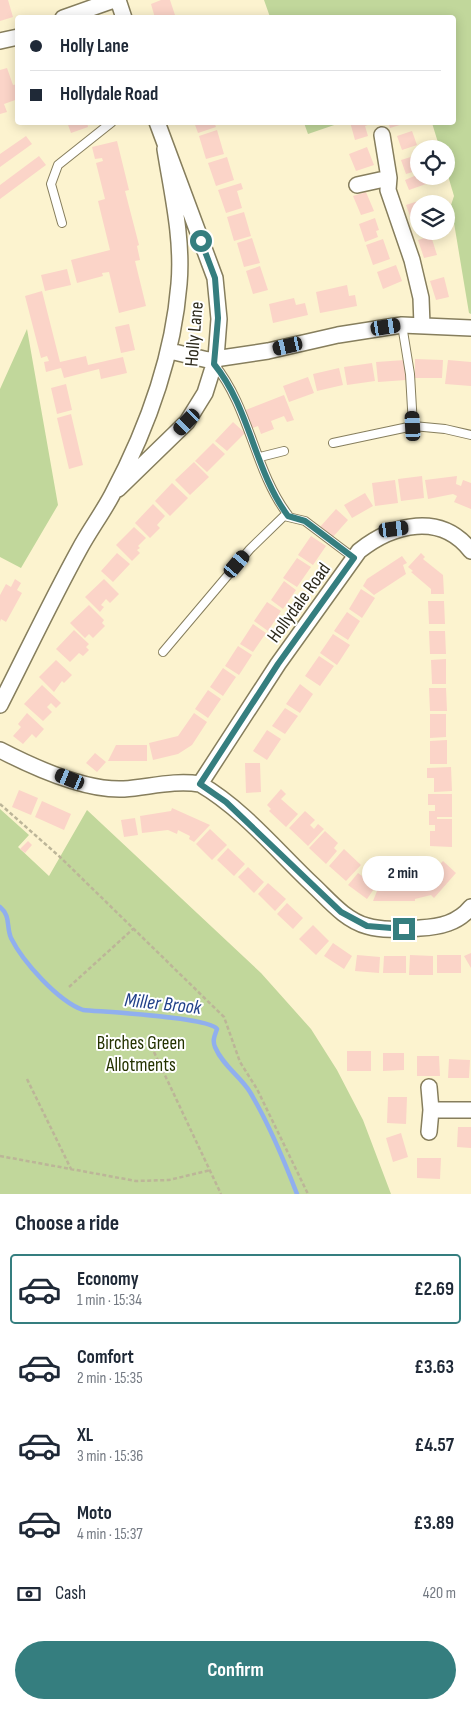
<!DOCTYPE html>
<meta charset="utf-8">
<style>
:root{--surface:#fff;--page:#f6f6f7;--text:#1f2937;--muted:#747a83;--line:#e0e1e3;--accent:#357e7f}
body{margin:0;font-family:"Sofia Sans Condensed",sans-serif;background:var(--page);color:var(--text);height:100vh;display:flex;flex-direction:column;font-size:19px;white-space:nowrap}
*{box-sizing:border-box;margin:0}
p{font-size:16px;color:var(--muted)}
.icon{flex:none;width:28px;height:28px;fill:none;stroke:currentColor;stroke-width:2;stroke-linecap:round;stroke-linejoin:round}
.map{position:relative;height:1194px;overflow:hidden}
.details{display:flex;flex-direction:column;background:var(--surface);flex:1}
.details>*{flex:none}
.banner{position:absolute;left:15px;top:15px;width:441px;height:110px;border-radius:5px;box-shadow:0 2px 12px #0003;display:grid;align-content:center;height:110px;padding:0 15px;background:var(--surface)}
.buttons{position:absolute;left:410px;top:140px;display:grid;gap:10px}
.buttons a{display:grid;place-items:center;width:45px;height:45px;border-radius:50%;background:var(--surface);box-shadow:0 2px 12px #0003;font-size:25px}
.end{position:absolute;width:22px;height:22px;margin:-11px;border:6px solid #357e7f;background:#fff;box-shadow:0 0 0 2px #fff}
.from{border-radius:50%}
.bubble{position:absolute;height:35px;border-radius:18px;background:var(--surface);box-shadow:0 2px 12px #0003;font-size:16px;font-weight:700;line-height:35px;text-align:center}
.car{position:absolute;width:15px;height:30px;margin:-15px -8px;border-radius:6px;box-shadow:0 0 4px 1px #0007;background:linear-gradient(#222 24%,#8ab4d8 0 40%,#222 0 76%,#8ab4d8 0 86%,#222 0)}
.banner b{display:flex;align-items:center;gap:18px;height:48px;font-size:19px}
.banner b+b{border-top:1px solid var(--line)}
.banner i{width:12px;height:12px;background:var(--text)}
ul{padding:0;list-style:none}
li{display:flex;align-items:center;gap:15px;height:70px;margin:0 10px 8px;padding:0 5px;border:2px solid transparent;border-radius:5px}
li div{flex:1}
li b{display:block;font-size:19px}
li em{font-style:normal;font-weight:700}
li.active{border-color:var(--accent)}
li>.icon{width:45px;height:45px;stroke-width:1.5}
h2{padding:0 15px;font-size:22px;line-height:60px}
.pay{display:flex;align-items:center;gap:12px;height:55px;padding:0 15px;font-size:19px}
.pay p{margin-inline-start:auto}
.button{display:flex;gap:10px;margin-top:auto;padding:10px 15px}
.button a{flex:1;height:58px;border-radius:30px;background:var(--accent);color:#fff;font-size:20px;font-weight:700;line-height:58px;text-align:center}
.map>svg:first-child{display:block}
</style>
<div class="map">
<svg width="471" height="1194" viewBox="0 0 471 1194">
<rect width="100%" height="100%" fill="#fcf3cf"/>
<!-- green -->
<path fill="#c1d79b" d="M264 0H471V314L469 313 451 205 454 196 446 169V149H440L432 123 454 122V18L270 17Z
M304 123V122L340 123 308 134Z
M27 329 58 505 21 568 0 557V389Z
M0 809 29 835 18 847 49 876 87 810 261 973 311 1029 337 1070 363 1120 391 1194H0Z"/>
<g fill="none" stroke-linecap="round" stroke-linejoin="round">
<!-- stream -->
<path stroke="#90afee" stroke-width="4.5" d="M0 907C11 916 6 926 11 938 23 962 58 1001 83 1010 104 1012 209 1017 217 1029 215 1035 212 1040 215 1047 223 1066 240 1076 250 1092 269 1124 284 1160 297 1194"/>
</g>
<!-- building -->
<path fill="#fbd4c8" d="M0 0H8L13 17 0 21Z
M161 0H170L176 18H155L151 4Z
M7 68 13 85 18 84V99L4 104 7 112 0 114V70Z
M67 122H87L88 127 71 133Z
M194 122H214L216 127 198 133Z
M350 122H373V123L365 126 368 136 355 140Z
M388 122H405L406 123 390 128Z
M217 130 224 154 206 159 199 136Z
M412 131 417 145 402 150 397 136Z
M26 136 32 144 0 167V154Z
M117 141 129 190 125 191 139 245 137 246 140 260 135 261 146 306 119 313 109 272 102 273 103 276 77 283 71 260 110 250 98 201 105 199 96 163 103 161 102 158 95 159 92 147Z
M367 147 374 165 356 171 349 154Z
M417 155 419 170 406 174 401 160Z
M39 156 46 165 0 199V185Z
M227 157 234 180 216 186 208 163Z
M419 174V176H423L426 184 409 190 405 180Z
M241 183 243 189 237 191 242 208 226 213 218 190Z
M366 192 374 211 361 215 353 196Z
M424 199 425 204H419V231L416 232 406 205Z
M244 212 251 236 234 241 227 217Z
M375 218 379 230 376 231 378 237 365 242 359 224Z
M431 236 437 255 424 258 418 240Z
M252 238 260 263 244 267 237 243Z
M383 239 390 259 373 265 366 245Z
M396 265 402 281 383 289 377 272Z
M260 266 268 290 253 294 246 271Z
M67 269 71 285 45 291 41 275Z
M444 277 449 297 436 300 430 281Z
M347 285 349 296 355 295 357 306 320 313 316 292Z
M42 291 60 362 86 356 88 365 123 357 127 373 101 379 99 369 64 378 61 368 46 372 44 362 49 361 47 356 41 358 25 296Z
M294 298 296 305 305 303 308 315 273 323 269 304Z
M129 324 135 350 121 353 115 327Z
M415 359 443 360 442 378H415Z
M405 360 406 380 378 382 376 362Z
M448 360 471 362V386L445 384Z
M372 363 375 381 347 385 344 367Z
M339 368 343 385 317 391 313 374Z
M308 377 314 393 289 402 283 386Z
M66 384 72 410 57 414 51 388Z
M284 395 294 420 287 422 284 416 271 421 274 429 261 434 258 426 250 429 243 411Z
M71 414 83 465 69 469 57 418Z
M233 422 245 433 227 451 215 441Z
M213 443 225 454 207 472 195 461Z
M194 462 209 477 190 495 175 480Z
M422 476 424 498 401 501 398 479Z
M457 476 456 484 461 486 463 480 471 483V509L454 502 457 496 453 494 428 499 425 480Z
M395 480 398 503 375 506 372 483Z
M172 483 188 498 170 516 155 501Z
M365 493 373 506 352 518 344 505Z
M153 504 165 516 157 525 160 528 150 538 135 523Z
M336 509 348 520 332 538 320 527Z
M134 527 146 538 138 546 140 548 137 550 140 553 132 561 116 545Z
M311 536 326 546 313 565 298 555Z
M117 553 130 564 113 582 101 571Z
M421 553 425 557 423 559 443 575 444 594H431V589L411 572 413 571 408 567Z
M402 556 407 563 403 565 406 574 374 595 363 586 367 579Z
M297 558 311 567 297 587 283 578Z
M15 579 21 583 17 590 22 593 6 622 1 619 0 622V595L6 584 11 587Z
M104 579 119 594 110 603 106 599 101 605 104 607 100 612 85 597Z
M284 581 296 590 283 609 271 600Z
M361 589 375 598 362 618 349 609Z
M428 601H444L445 624H429Z
M267 602 281 611 268 631 254 621Z
M89 605 104 620 102 623 105 626 93 638 89 634 85 638 70 623Z
M347 612 360 621 348 640 334 631Z
M253 624 266 633 253 652 240 644Z
M74 630 89 644 86 647 89 650 83 656 79 653 70 662 56 649Z
M429 631H445L446 654H430Z
M333 634 350 645 337 665 320 653Z
M238 646 252 655 239 675 225 666Z
M319 656 334 666 320 686 305 676Z
M446 659V684H432L431 660Z
M56 660 72 675 64 683 62 681 54 692 39 677Z
M223 668 236 677 223 696 210 687Z
M300 684 313 694 300 713 286 704Z
M42 685 61 703 56 708 51 703 47 707 52 712 43 721 24 704Z
M429 688H446L447 711H430Z
M208 690 221 699 208 718 195 709Z
M285 708 298 716 285 734 272 726Z
M27 713 44 729 36 738 32 734 23 744 13 736 21 727 18 724Z
M194 713 207 722 192 745 178 754 153 760 149 743 178 736Z
M430 714H446V737L430 738Z
M267 730 281 739 267 760 253 751Z
M447 740V764H430V741Z
M116 745H147V761H108Z
M95 753 106 762 97 772 86 763Z
M245 763H260L261 792 246 793Z
M451 767 452 791 434 792V778H427V768Z
M281 789 286 794 281 799 298 814 286 827 269 811 271 809 267 805Z
M19 790 38 798 31 815 12 807Z
M428 794H452V817H437V819H452V847L430 846V831H435V825H429V811H435V805H428Z
M42 801 71 814 64 830 35 817Z
M172 808 210 825 194 842 189 839 190 836 178 830 177 834 168 830 142 833 140 816 171 811Z
M305 811 315 820 310 825 314 829 318 824 324 829 308 846 289 828Z
M135 818 138 835 124 837 121 820Z
M210 829 227 845 212 860 196 844Z
M325 831 338 843 334 848 337 851 326 864 309 848Z
M28 841 32 845 25 853 20 849Z
M228 848 245 864 234 876 217 860Z
M344 849 361 865 346 881 329 866Z
M443 861 456 873 434 898 431 895 415 899V901H373L379 886 411 885 415 880 420 885Z
M248 867 264 882 254 893 238 877Z
M358 873 376 886 367 899 348 885Z
M268 883 286 899 275 911 258 894Z
M287 903 303 918 293 929 277 914Z
M313 925 329 941 316 955 299 939Z
M333 943 352 956 344 969 324 956Z
M471 953V968L464 956Z
M357 955 380 957 379 973 355 971Z
M410 955 433 956V975H409Z
M437 955H461V973H437Z
M384 956H406V973H383Z
M347 1051H371V1071H347Z
M383 1053H404V1070L383 1071Z
M417 1056H439L440 1076H417Z
M449 1059 470 1060 469 1078H448Z
M388 1097H407L406 1124 387 1123Z
M458 1127H471V1148L457 1147Z
M401 1133 408 1157 393 1162 386 1138Z
M417 1158H441L440 1179 417 1178Z"/>
<g fill="none" stroke-linecap="round" stroke-linejoin="round">
<defs>
<path id="service" d="M62 223 51 184 58 165 112 122
M402 325 410 374 413 426
M214 364C250 408 254 470 288 515
M333 443 413 426 445 429 471 435
M260 457 284 451
M163 652 250 549 284 516 305 521 354 558"/>
<path id="minor" d="M118 0 124 18
M63 18 114 0
M0 41 18 37
M382 135 389 178 388 190 412 260 421 298 422 325
M357 185 389 178
M170 351 208 360 268 351 338 335 402 325 471 328
M118 489 187 422 205 393 216 358 219 319 215 278 157 122
M471 551C441 512 393 524 359 551L278 664 200 784C243 809 277 851 313 885 329 900 345 920 367 926 384 931 403 929 420 928 440 927 458 923 471 907
M0 705C26 654 51 601 79 550 89 531 102 514 112 495 147 429 173 359 179 284 183 239 172 193 165 149
M0 750C33 767 86 791 124 789 150 787 174 780 200 784
M429 1087 431 1110H471
M429 1132 431 1110"/>
</defs>
<!-- service casing -->
<use href="#service" stroke="#867e5d" stroke-width="10"/>
<!-- minor casing -->
<use href="#minor" stroke="#867e5d" stroke-width="18"/>
<!-- path -->
<path stroke="#bcb598" stroke-width="2.5" stroke-dasharray="4 2.5" stroke-linecap="butt" d="M0 804 60 857 224 1017 240 1062 257 1089 308 1194
M69 987 133 929
M154 1052 221 1194
M27 1079 71 1169
M0 1156 136 1181 169 1180 211 1170"/>
<!-- service -->
<use href="#service" stroke="#fff" stroke-width="8"/>
<!-- minor -->
<use href="#minor" stroke="#fff" stroke-width="15"/>
</g>
<g fill="none" stroke-linecap="round" stroke-linejoin="round">
<!-- route -->
<path stroke="#357e7f" stroke-width="6" d="M201 241 215 278 218 318 214 364C250 408 254 470 288 516L305 521 354 558 278 664 200 784 226 802 341 912 367 926 404 929"/>
</g>
<g text-anchor="middle" stroke-width="4" stroke-linejoin="round" paint-order="stroke">
<!-- street labels -->
<g font-size="19" fill="#2c291b" stroke="#fff">
<text transform="translate(193 334) rotate(-85)" y="7">Holly Lane</text>
<text transform="translate(298 602) rotate(-54)" y="7">Hollydale Road</text>
</g>
<!-- park labels -->
<g font-size="19" fill="#243200" stroke="#fff">
<text x="141" y="1049">Birches Green<tspan x="141" dy="22">Allotments</tspan></text>
</g>
<!-- water labels -->
<g font-size="20" font-style="italic" fill="#22418a" stroke="#fff">
<text transform="translate(163 1003) rotate(6)" y="7">Miller Brook</text>
</g>
</g>
</svg>
<div class="buttons">
<a><svg class="icon" aria-label="locate" viewBox="0 0 24 24"><circle cx="12" cy="12" r="6"/><path d="M12 2v4M12 18v4M2 12h4M18 12h4"/></svg></a>
<a><svg class="icon" aria-label="layers" viewBox="0 0 24 24"><path d="M12 4l9 5-9 5-9-5zM3 14l9 5 9-5"/></svg></a>
</div>
<i class="end from" style="left:201px;top:241px"></i>
<i class="end" style="left:404px;top:929px"></i>
<div class="bubble" style="left:362px;top:856px;width:82px">2 min</div>
<i class="car" style="left:386px;top:327px;rotate:81deg"></i>
<i class="car" style="left:288px;top:346px;rotate:257deg"></i>
<i class="car" style="left:187px;top:422px;rotate:224deg"></i>
<i class="car" style="left:413px;top:426px;rotate:357deg"></i>
<i class="car" style="left:394px;top:529px;rotate:83deg"></i>
<i class="car" style="left:237px;top:564px;rotate:40deg"></i>
<i class="car" style="left:70px;top:779px;rotate:292deg"></i>
<div class="banner">
<b><i class="from"></i>Holly Lane</b>
<b><i></i>Hollydale Road</b>
</div>
</div>
<section class="details">
<h2>Choose a ride</h2>
<ul>
<li class="active"><svg class="icon" aria-label="car" viewBox="0 0 24 24"><path d="M5 17H2v-5l4-1 3-4h7l3 4 3 1v5h-3M9 17h6M6 11h13"/><circle cx="7" cy="17" r="2"/><circle cx="17" cy="17" r="2"/></svg><div><b>Economy</b><p>1 min · 15:34</p></div><em>£2.69</em></li>
<li><svg class="icon" aria-label="car" viewBox="0 0 24 24"><path d="M5 17H2v-5l4-1 3-4h7l3 4 3 1v5h-3M9 17h6M6 11h13"/><circle cx="7" cy="17" r="2"/><circle cx="17" cy="17" r="2"/></svg><div><b>Comfort</b><p>2 min · 15:35</p></div><em>£3.63</em></li>
<li><svg class="icon" aria-label="car" viewBox="0 0 24 24"><path d="M5 17H2v-5l4-1 3-4h7l3 4 3 1v5h-3M9 17h6M6 11h13"/><circle cx="7" cy="17" r="2"/><circle cx="17" cy="17" r="2"/></svg><div><b>XL</b><p>3 min · 15:36</p></div><em>£4.57</em></li>
<li><svg class="icon" aria-label="car" viewBox="0 0 24 24"><path d="M5 17H2v-5l4-1 3-4h7l3 4 3 1v5h-3M9 17h6M6 11h13"/><circle cx="7" cy="17" r="2"/><circle cx="17" cy="17" r="2"/></svg><div><b>Moto</b><p>4 min · 15:37</p></div><em>£3.89</em></li>
</ul>
<div class="pay"><svg class="icon" aria-label="cash" viewBox="0 0 24 24"><path d="M3 7h18v10H3z"/><circle cx="12" cy="12" r="2"/></svg>Cash<p>420 m</p></div>
<div class="button"><a>Confirm</a></div>
</section>
